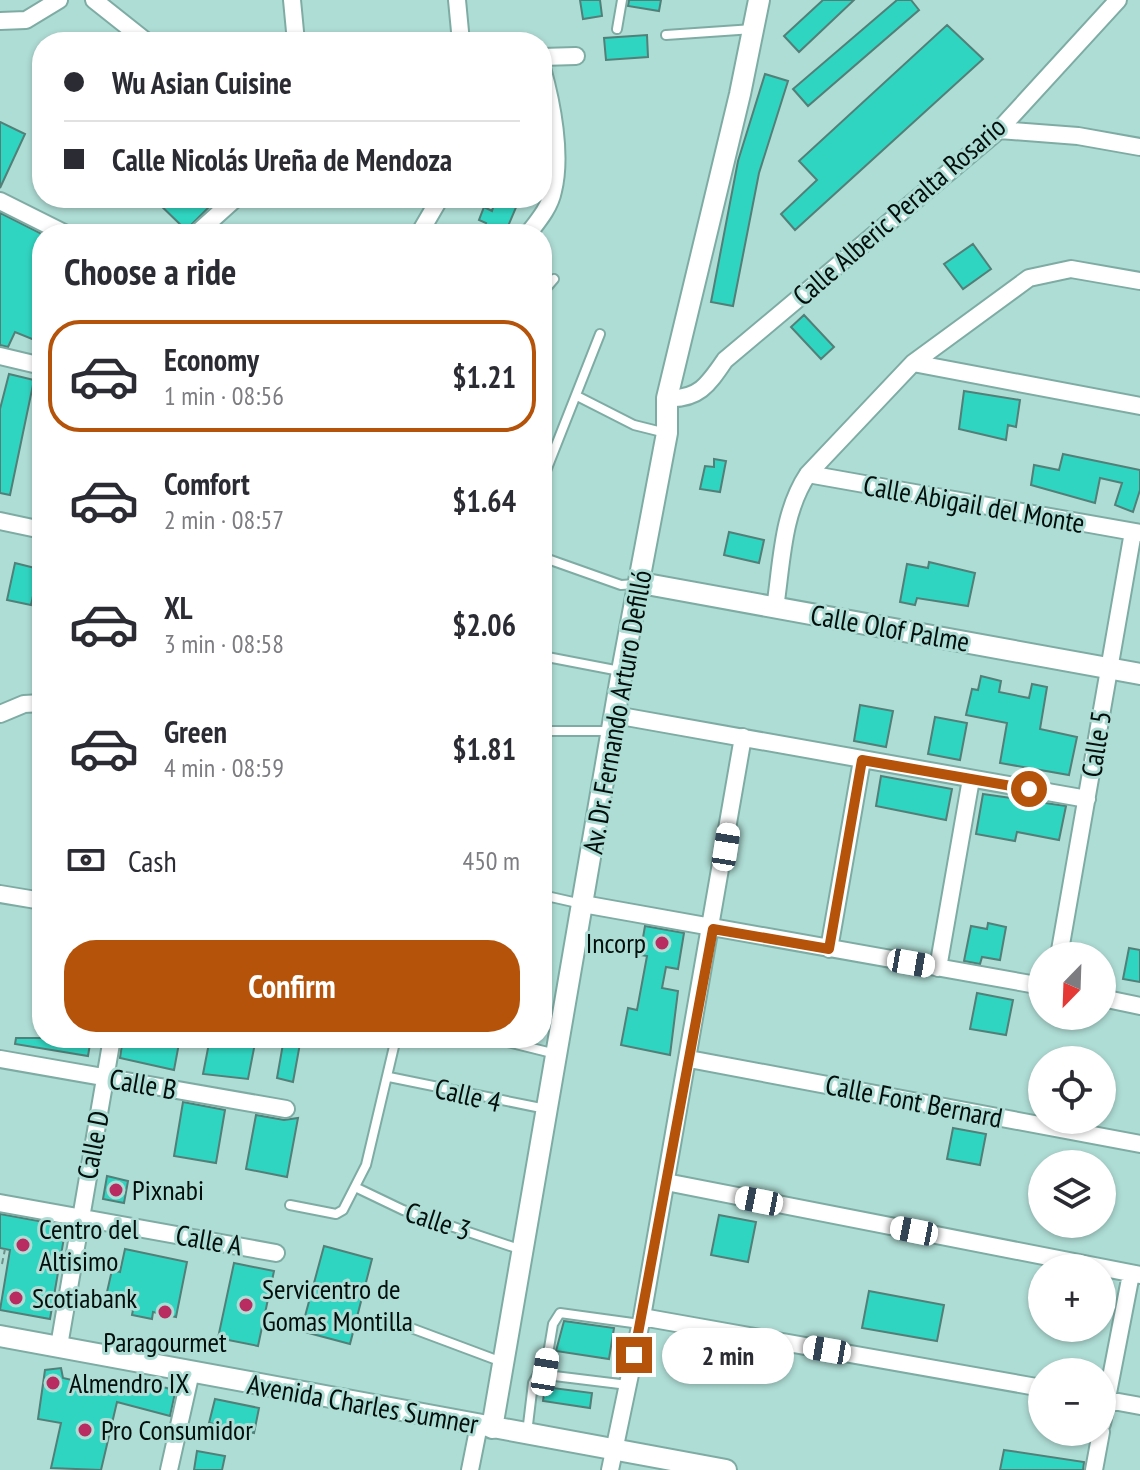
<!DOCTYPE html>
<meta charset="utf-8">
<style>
:root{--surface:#fff;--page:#f7f7f7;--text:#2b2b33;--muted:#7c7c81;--line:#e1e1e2;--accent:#b45309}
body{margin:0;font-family:"PT Sans Narrow",sans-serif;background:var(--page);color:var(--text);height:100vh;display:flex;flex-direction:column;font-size:30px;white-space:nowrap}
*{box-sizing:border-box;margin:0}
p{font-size:26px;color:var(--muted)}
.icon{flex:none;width:44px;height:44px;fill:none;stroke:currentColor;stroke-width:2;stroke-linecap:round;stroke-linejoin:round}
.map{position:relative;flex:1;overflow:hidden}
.side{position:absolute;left:32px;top:224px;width:520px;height:824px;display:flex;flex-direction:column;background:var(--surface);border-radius:32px;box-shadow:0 2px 6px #0004}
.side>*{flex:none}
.top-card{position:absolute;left:32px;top:32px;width:520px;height:176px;border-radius:32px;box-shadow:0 2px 6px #0004;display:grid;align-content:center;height:176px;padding:0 32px;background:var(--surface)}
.needle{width:52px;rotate:203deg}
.buttons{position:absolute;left:1028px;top:942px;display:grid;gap:16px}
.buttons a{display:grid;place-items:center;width:88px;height:88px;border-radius:50%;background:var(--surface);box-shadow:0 2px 6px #0004;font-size:40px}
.end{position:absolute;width:36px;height:36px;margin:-18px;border:10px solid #b45309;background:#fff;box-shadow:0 0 0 4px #fff}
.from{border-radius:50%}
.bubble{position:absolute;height:56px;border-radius:28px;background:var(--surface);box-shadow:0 2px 6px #0004;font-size:26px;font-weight:800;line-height:56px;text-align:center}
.car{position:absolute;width:24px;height:48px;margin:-24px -12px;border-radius:10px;box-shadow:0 0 6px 2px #0007;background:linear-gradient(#fff 24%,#345 0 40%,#fff 0 76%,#345 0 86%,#fff 0)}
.top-card b{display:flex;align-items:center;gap:28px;height:76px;font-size:30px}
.top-card b+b{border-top:2px solid var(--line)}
.top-card i{width:20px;height:20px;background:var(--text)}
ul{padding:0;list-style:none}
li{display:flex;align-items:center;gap:24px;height:112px;margin:0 16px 12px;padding:0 16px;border:4px solid transparent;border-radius:32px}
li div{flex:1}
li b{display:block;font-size:30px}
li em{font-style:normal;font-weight:800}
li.selected{border-color:var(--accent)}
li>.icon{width:72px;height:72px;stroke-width:1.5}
h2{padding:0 32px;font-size:36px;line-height:96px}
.pay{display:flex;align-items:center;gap:20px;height:88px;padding:0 32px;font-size:30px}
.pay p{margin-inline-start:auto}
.button{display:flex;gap:16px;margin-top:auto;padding:16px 32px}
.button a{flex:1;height:92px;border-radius:32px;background:var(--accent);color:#fff;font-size:32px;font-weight:800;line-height:92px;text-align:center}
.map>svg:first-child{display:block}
</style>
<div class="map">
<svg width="1140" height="1470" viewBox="0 0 1140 1470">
<rect width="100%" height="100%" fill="#aeddd5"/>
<!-- building -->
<path fill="#30d5c1" stroke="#527f78" stroke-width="2" d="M580 0H600L602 16 583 19Z
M629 0H661L659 11 628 6Z
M823 0H854L799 52 784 36Z
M897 0H911L919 10 808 106 793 89Z
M947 25 983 59 795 230 781 214 817 180 799 161Z
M647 35 648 57 606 60 604 38Z
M765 74 788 81 759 173 733 306 711 302 738 161Z
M0 122 25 134 0 188Z
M153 198H204L211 205 186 230Z
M496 198H520L506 231 501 229 498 234H489L483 231 486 223 479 220 484 207 492 211Z
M0 213 42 234V343L15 332 8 347 0 345Z
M973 244 991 269 963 289 944 264Z
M804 315 834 347 821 359 791 327Z
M9 374 34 380 10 495 0 493V409Z
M964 391 1020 400 1016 427 1008 425 1006 440 959 429Z
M1063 454 1140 470V490L1133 512 1115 505 1122 483 1100 478 1095 503 1031 485 1034 465 1059 470Z
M714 459 726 461 720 492 700 489 705 466 714 467Z
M729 532 764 540 759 563 724 555Z
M929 562 975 573 968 606 917 598 915 605 900 602 907 564 928 568Z
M15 563 39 569 31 605 7 600Z
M981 676 1001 681 999 692 1029 698 1032 684 1047 687 1040 729 1077 737 1069 775 1000 763 1007 723 966 715 972 689 978 690Z
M860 705 893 711 886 747 854 741Z
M935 717 967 723 960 760 928 754Z
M881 776 952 789 946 820 876 806Z
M983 794 1066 806 1059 840 1017 832 1015 841 976 834Z
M988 923 1006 927 1000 960 982 957 980 964 964 961 971 926 987 929Z
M645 926 684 933 678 969 666 967 662 988 678 991 670 1055 621 1045 628 1008 637 1010 647 956 640 955Z
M1129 948 1140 950V982L1123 979Z
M977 993 1013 1000 1006 1035 970 1029Z
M16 1038H91L88 1056 15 1044Z
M123 1038H180L174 1070 120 1058Z
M210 1038H256L248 1079 203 1074Z
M284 1038H301L293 1082 277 1078Z
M183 1102 225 1110 216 1163 174 1156Z
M256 1115 284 1120 298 1118 287 1177 246 1169Z
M953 1128 986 1134 980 1165 947 1159Z
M107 1176 128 1181 124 1203 103 1199Z
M0 1214 66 1226 50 1319 0 1310 10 1250 0 1248Z
M719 1215 756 1222 748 1262 711 1255Z
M324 1246 372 1259 350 1344 301 1331Z
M125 1249 187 1262 176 1317 153 1312 152 1319 132 1315 133 1310 112 1306 115 1294 107 1292 112 1270 120 1272Z
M234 1263 274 1271 258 1346 218 1338Z
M869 1291 944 1305 937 1341 862 1328Z
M564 1321 614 1328 609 1359 556 1351Z
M61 1368 63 1378 129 1393 132 1382 167 1388 175 1393 170 1416 117 1402 101 1470 51 1468 61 1423 38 1419 45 1370Z
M545 1387 592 1393 590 1408 543 1401Z
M215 1399 259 1408 254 1433 209 1423Z
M1004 1450 1084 1462 1083 1470H1000Z
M197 1451 225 1456 222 1470H194Z"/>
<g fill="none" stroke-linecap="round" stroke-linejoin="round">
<defs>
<path id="service" d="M617 29 622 0
M666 35 753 29
M542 293 554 279
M577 396 634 425 666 433
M542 481 600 334
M542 557 621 585 636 584
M542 656 620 671
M542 731H609
M542 895 582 904
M542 1003 545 1004
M491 1038 556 1054
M389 1077 546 1109
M355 1187 403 1210 522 1250
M290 1205 336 1214 343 1210 366 1165 396 1038
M387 1319 502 1362
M545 1372 553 1324 560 1313 640 1324
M527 1433 533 1383 538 1374 628 1385"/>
<path id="minor" d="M94 0 147 42
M292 0 296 42
M457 0 461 42
M0 21 26 20 59 0
M542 57 576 56
M999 130 1078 136 1140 147
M0 201 66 234
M196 234 236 198
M419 234 440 198
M528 234C538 221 550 207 553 191 562 155 552 103 542 68
M0 356 42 366
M913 363 1140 406
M667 398C698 400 708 385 725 360L999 130 1118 0
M808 474 1140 533
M0 521 42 530
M775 608C782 562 782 513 808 474L913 363 1029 278 1071 269 1140 281
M0 714 24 704 42 703
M615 715 1087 799
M0 894 42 901
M583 904 1042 986
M829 949 862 760
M1059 956 1133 532
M938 968 971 779
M1102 998 1140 1006
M0 1059 286 1109
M689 1059 1140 1144
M666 1182 1140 1275
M0 1203 276 1253
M642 1317 1042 1388
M59 1346 112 1038
M1102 1399 1140 1406
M1102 1424 1131 1274
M169 1470 191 1372
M470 1470 479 1425
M610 1470 642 1317 743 737
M1094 1470 1101 1432"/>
<path id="tertiary" d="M641 583 1140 674
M0 1336 726 1470
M492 1428 622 671 667 433V398L740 94 759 0"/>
</defs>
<!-- service casing -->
<use href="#service" stroke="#7eaca4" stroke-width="12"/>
<!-- minor casing -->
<use href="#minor" stroke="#7eaca4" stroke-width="20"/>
<!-- tertiary casing -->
<use href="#tertiary" stroke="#7eaca4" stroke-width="24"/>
<!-- path -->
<path stroke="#6e918b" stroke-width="2" stroke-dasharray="6 4" stroke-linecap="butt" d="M2 1264 5 1249"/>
<!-- service -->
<use href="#service" stroke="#fff" stroke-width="8"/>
<!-- minor -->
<use href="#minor" stroke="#fff" stroke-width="16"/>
<!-- tertiary -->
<use href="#tertiary" stroke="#fff" stroke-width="20"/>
</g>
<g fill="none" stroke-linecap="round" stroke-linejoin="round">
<!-- route -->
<path stroke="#b45309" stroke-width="10" d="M634 1355 713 929 829 949 862 760 1029 789"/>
</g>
<!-- markers -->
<g fill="#b82c62" stroke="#aeddd5" stroke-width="3">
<circle cx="662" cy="943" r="8"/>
<circle cx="116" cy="1190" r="8"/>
<circle cx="23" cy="1245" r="8"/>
<circle cx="16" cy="1298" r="8"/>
<circle cx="246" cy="1305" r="8"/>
<circle cx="165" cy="1312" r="8"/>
<circle cx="53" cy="1383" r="8"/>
<circle cx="85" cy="1430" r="8"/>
</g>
<g text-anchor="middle" stroke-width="6" stroke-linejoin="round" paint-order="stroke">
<!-- street labels -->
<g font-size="28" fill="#010f0c" stroke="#aeddd5">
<text transform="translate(899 211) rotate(-41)" y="10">Calle Alberic Peralta Rosario</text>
<text transform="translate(974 504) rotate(10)" y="10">Calle Abigail del Monte</text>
<text transform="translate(890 628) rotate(10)" y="10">Calle Olof Palme</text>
<text transform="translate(617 712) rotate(-80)" y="10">Av. Dr. Fernando Arturo Defilló</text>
<text transform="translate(1096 744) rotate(-81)" y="10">Calle 5</text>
<text transform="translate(143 1084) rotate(10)" y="10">Calle B</text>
<text transform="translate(468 1095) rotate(13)" y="10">Calle 4</text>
<text transform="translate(914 1101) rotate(11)" y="10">Calle Font Bernard</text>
<text transform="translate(93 1145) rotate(-79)" y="10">Calle D</text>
<text transform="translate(438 1221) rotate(18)" y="10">Calle 3</text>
<text transform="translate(209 1240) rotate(10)" y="10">Calle A</text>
<text transform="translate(363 1404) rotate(10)" y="10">Avenida Charles Sumner</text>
</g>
<!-- poi labels -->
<g font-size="28" fill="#010f0c" stroke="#aeddd5" text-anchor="start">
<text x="646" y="953" text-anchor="end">Incorp</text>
<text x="132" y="1200">Pixnabi</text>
<text x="39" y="1239">Centro del<tspan x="39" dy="32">Altisimo</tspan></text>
<text x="262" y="1299">Servicentro de<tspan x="262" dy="32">Gomas Montilla</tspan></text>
<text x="32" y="1308">Scotiabank</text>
<text x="165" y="1352" text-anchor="middle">Paragourmet</text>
<text x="69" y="1393">Almendro IX</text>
<text x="101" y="1440">Pro Consumidor</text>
</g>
</g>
</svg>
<div class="buttons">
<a><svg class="needle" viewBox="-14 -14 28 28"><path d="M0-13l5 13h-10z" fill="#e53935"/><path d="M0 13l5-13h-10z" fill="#7c7c81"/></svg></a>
<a><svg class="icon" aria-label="locate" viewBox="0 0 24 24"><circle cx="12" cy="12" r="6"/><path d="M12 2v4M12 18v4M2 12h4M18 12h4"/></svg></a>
<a><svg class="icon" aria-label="layers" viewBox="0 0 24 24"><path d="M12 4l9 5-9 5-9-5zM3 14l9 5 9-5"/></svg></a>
<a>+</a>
<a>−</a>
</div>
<i class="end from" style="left:1029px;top:789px"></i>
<i class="end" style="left:634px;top:1355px"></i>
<div class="bubble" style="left:662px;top:1328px;width:132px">2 min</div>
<i class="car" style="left:726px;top:847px;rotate:9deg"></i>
<i class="car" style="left:911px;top:963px;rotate:100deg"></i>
<i class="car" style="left:759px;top:1201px;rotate:281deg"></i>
<i class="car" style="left:914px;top:1231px;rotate:281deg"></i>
<i class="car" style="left:827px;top:1350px;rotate:280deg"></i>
<i class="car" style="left:545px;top:1372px;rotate:9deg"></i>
<div class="top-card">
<b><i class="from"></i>Wu Asian Cuisine</b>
<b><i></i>Calle Nicolás Ureña de Mendoza</b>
</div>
<section class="side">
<h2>Choose a ride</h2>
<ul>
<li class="selected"><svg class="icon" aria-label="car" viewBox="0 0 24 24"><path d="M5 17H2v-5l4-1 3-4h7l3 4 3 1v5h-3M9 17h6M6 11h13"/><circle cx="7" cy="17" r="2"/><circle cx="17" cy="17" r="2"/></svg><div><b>Economy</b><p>1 min · 08:56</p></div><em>$1.21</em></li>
<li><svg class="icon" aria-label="car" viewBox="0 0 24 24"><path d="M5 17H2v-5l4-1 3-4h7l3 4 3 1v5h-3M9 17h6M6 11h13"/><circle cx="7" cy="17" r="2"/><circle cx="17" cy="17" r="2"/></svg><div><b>Comfort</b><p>2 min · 08:57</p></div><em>$1.64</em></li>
<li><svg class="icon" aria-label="car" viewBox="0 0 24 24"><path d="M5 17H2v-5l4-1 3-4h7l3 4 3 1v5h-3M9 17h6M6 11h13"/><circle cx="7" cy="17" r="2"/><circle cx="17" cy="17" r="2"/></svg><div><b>XL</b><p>3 min · 08:58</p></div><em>$2.06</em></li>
<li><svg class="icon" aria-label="car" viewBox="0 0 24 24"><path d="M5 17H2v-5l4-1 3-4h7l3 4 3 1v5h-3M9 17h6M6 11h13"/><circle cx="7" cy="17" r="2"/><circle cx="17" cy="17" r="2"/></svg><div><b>Green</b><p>4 min · 08:59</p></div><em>$1.81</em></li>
</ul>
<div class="pay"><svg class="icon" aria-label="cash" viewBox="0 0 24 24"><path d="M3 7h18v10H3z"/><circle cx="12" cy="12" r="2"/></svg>Cash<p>450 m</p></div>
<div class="button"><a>Confirm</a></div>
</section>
</div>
